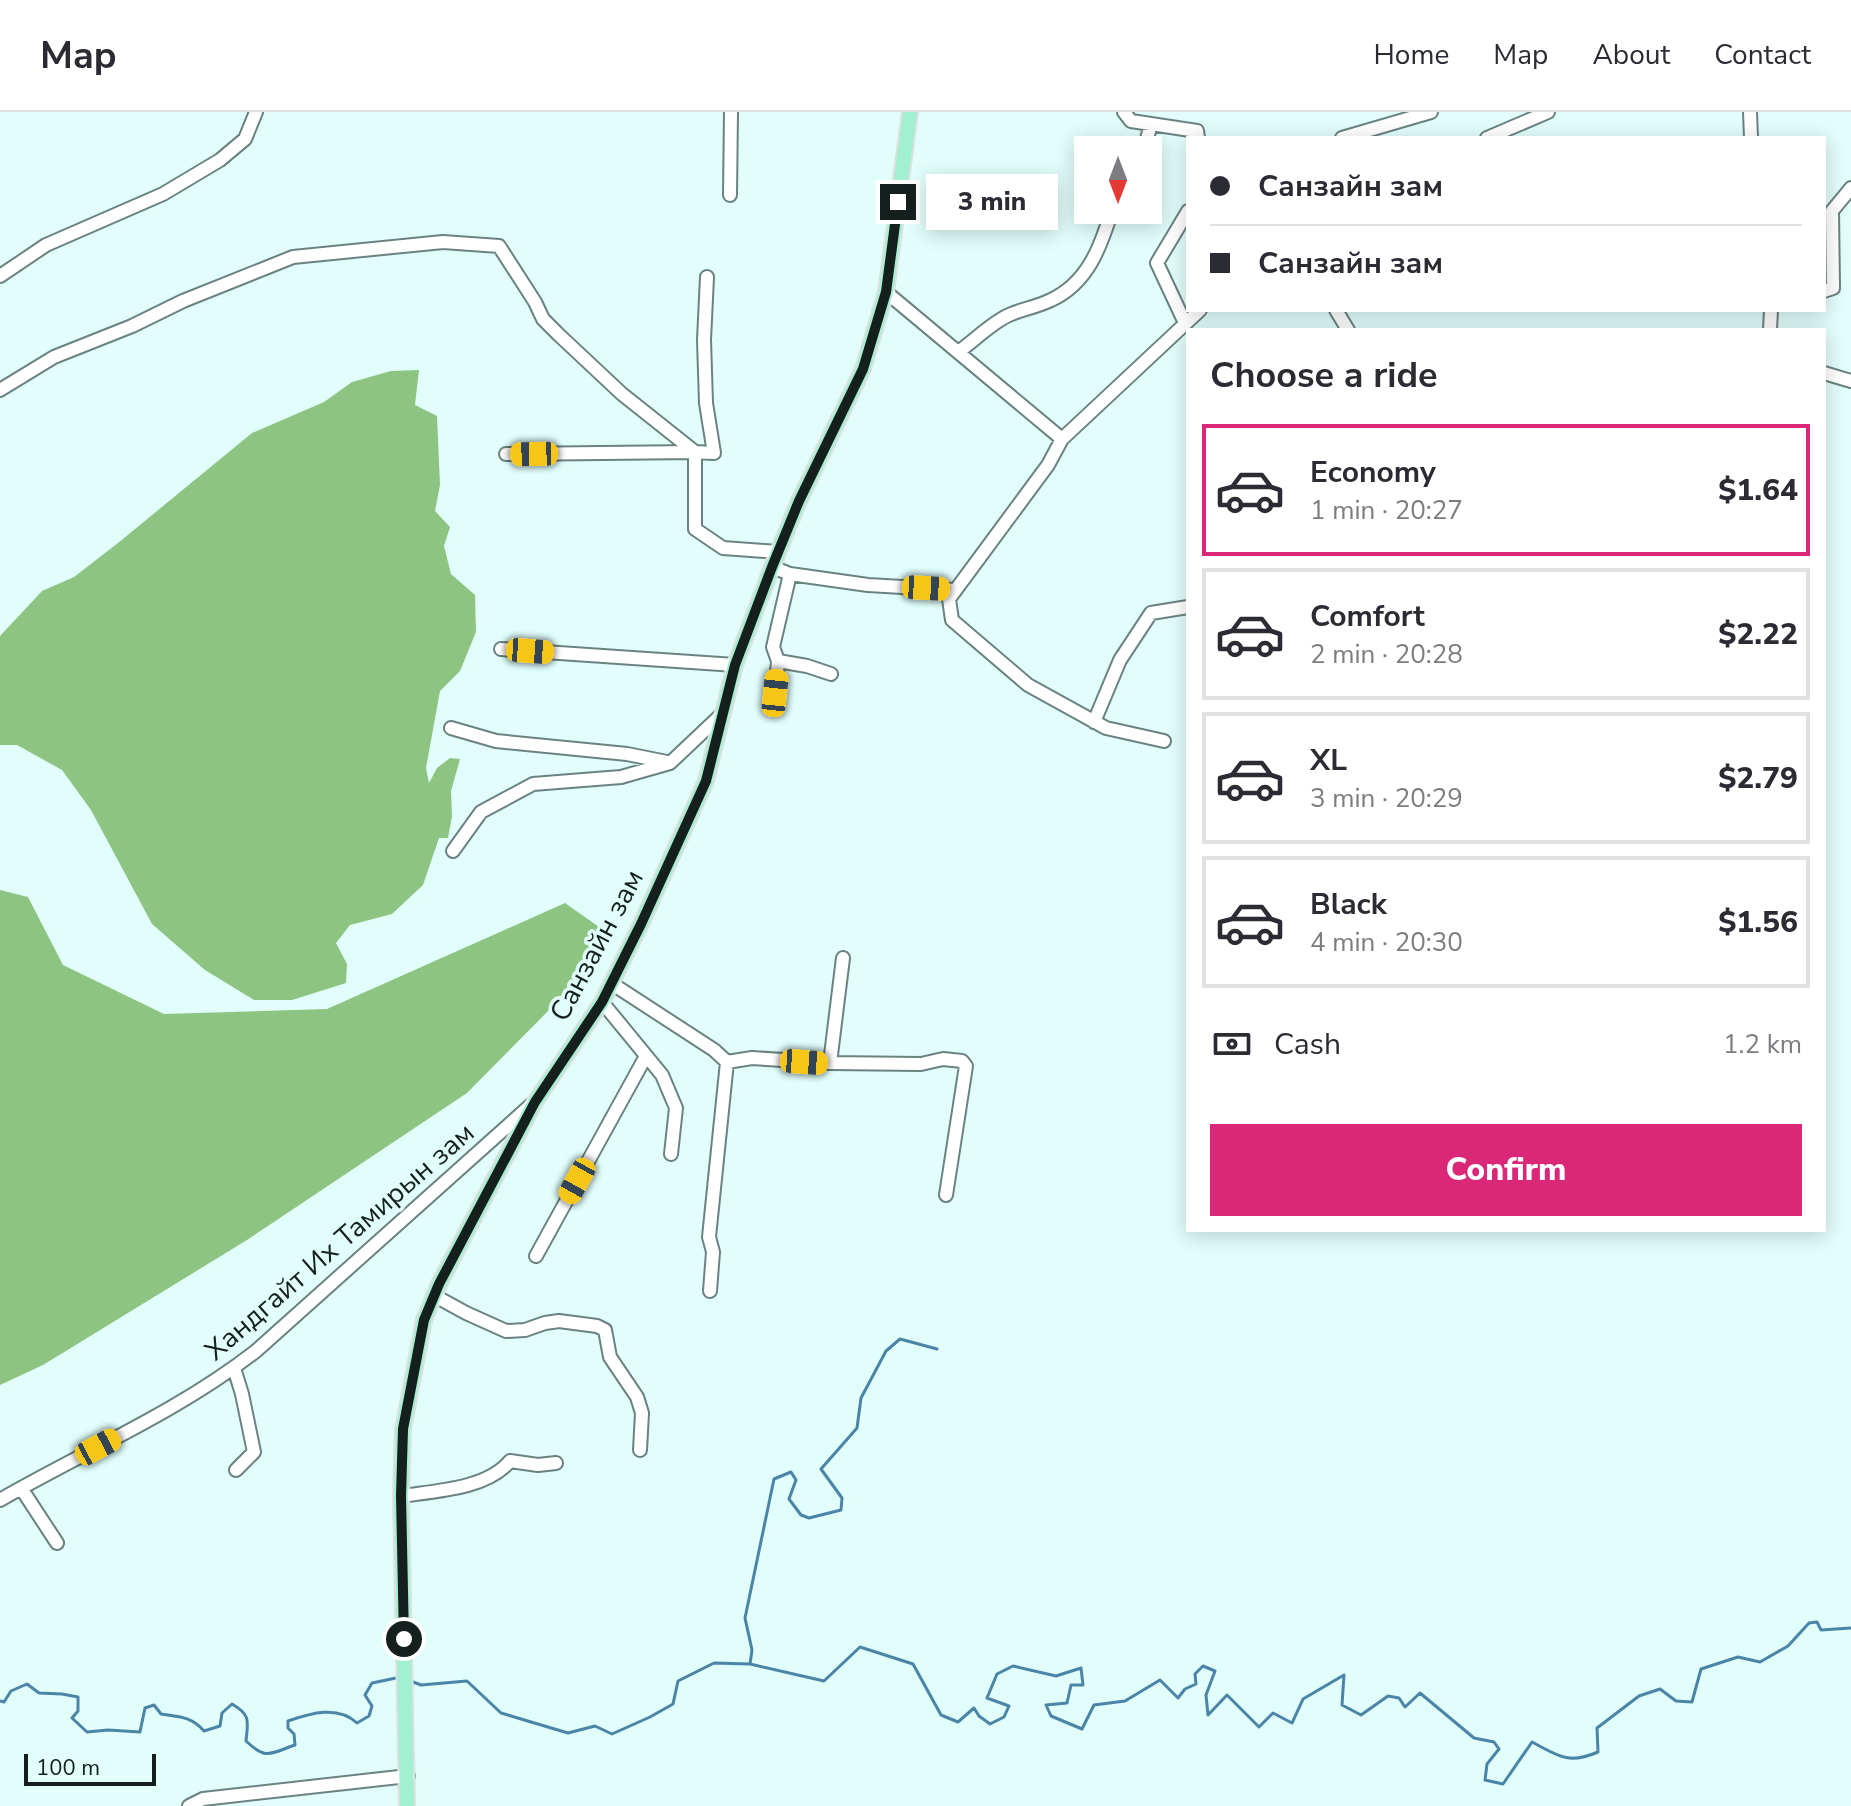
<!DOCTYPE html>
<meta charset="utf-8">
<style>
:root{--surface:#fff;--page:#f7f7f7;--text:#2b2b33;--muted:#7c7c81;--line:#e1e1e2;--accent:#db2777}
body{margin:0;font-family:"Nunito Sans",sans-serif;background:var(--page);color:var(--text);height:100vh;display:flex;flex-direction:column;font-size:30px;white-space:nowrap}
*{box-sizing:border-box;margin:0}
p{font-size:26px;color:var(--muted)}
.icon{flex:none;width:44px;height:44px;fill:none;stroke:currentColor;stroke-width:2;stroke-linecap:round;stroke-linejoin:round}
.map{position:relative;flex:1;overflow:hidden}
.details{position:absolute;left:1186px;top:216px;width:640px;height:904px;display:flex;flex-direction:column;background:var(--surface);border-radius:0px;box-shadow:0 4px 20px #0003}
.details>*{flex:none}
.hud{position:absolute;left:1186px;top:24px;width:640px;height:176px;border-radius:0px;box-shadow:0 4px 20px #0003;display:grid;align-content:center;height:176px;padding:0 24px;background:var(--surface)}
.needle{width:52px;rotate:180deg}
.buttons{position:absolute;left:1074px;top:24px;display:grid;gap:16px}
.buttons a{display:grid;place-items:center;width:88px;height:88px;border-radius:0px;background:var(--surface);box-shadow:0 4px 20px #0003;font-size:40px}
.scale{position:absolute;left:24px;bottom:20px;width:132px;box-sizing:border-box;padding-left:8px;border:4px solid #141f1e;border-top:0;font-size:22px;line-height:28px;white-space:nowrap;color:#141f1e;-webkit-text-stroke:6px #e1fefb;paint-order:stroke}
.end{position:absolute;width:36px;height:36px;margin:-18px;border:10px solid #141f1e;background:#fff;box-shadow:0 0 0 4px #fff}
.from{border-radius:50%}
.bubble{position:absolute;height:56px;border-radius:0px;background:var(--surface);box-shadow:0 4px 20px #0003;font-size:26px;font-weight:800;line-height:56px;text-align:center}
.car{position:absolute;width:24px;height:48px;margin:-24px -12px;border-radius:10px;box-shadow:0 0 6px 2px #0007;background:linear-gradient(#f5c518 24%,#345 0 40%,#f5c518 0 76%,#345 0 86%,#f5c518 0)}
.hud b{display:flex;align-items:center;gap:28px;height:76px;font-size:30px}
.hud b+b{border-top:2px solid var(--line)}
.hud i{width:20px;height:20px;background:var(--text)}
ul{padding:0;list-style:none}
li{display:flex;align-items:center;gap:24px;height:132px;margin:0 16px 12px;padding:0 8px;border:4px solid var(--line);border-radius:0px}
li div{flex:1}
li b{display:block;font-size:30px}
li em{font-style:normal;font-weight:800}
li.current{border-color:var(--accent)}
li>.icon{width:72px;height:72px;stroke-width:1.5}
h2{padding:0 24px;font-size:36px;line-height:96px}
.pay{display:flex;align-items:center;gap:20px;height:88px;padding:0 24px;font-size:30px}
.pay p{margin-inline-start:auto}
.primary-button{display:flex;gap:16px;margin-top:auto;padding:16px 24px}
.primary-button a{flex:1;height:92px;border-radius:0px;background:var(--accent);color:#fff;font-size:32px;font-weight:800;line-height:92px;text-align:center}
header{display:flex;align-items:center;gap:48px;box-sizing:border-box;height:112px;padding:0 40px;background:var(--surface);border-bottom:2px solid var(--line)}
header strong{font-size:38px}
nav{display:flex;gap:44px;margin-inline-start:auto;font-size:28px}
.map>svg:first-child{display:block}
</style>
<header>
<strong>Map</strong>
<nav><a>Home</a><a>Map</a><a>About</a><a>Contact</a></nav>
</header>
<div class="map">
<svg width="1851" height="1694" viewBox="0 0 1851 1694">
<rect width="100%" height="100%" fill="#e1fefb"/>
<!-- forest -->
<path fill="#8ec482" d="M419 258 415 293 437 304 440 373 435 399 450 415 444 434 451 462 475 483 476 520 460 559 440 579 426 656 429 671 437 656 450 646 460 647 451 679 452 704 448 726H439L423 773 392 802 350 813 336 831 347 852 346 871 292 888H254L205 858 152 812 91 698 62 658 17 633H0V524L42 479 74 465 118 431 252 321 324 290 352 270 391 259Z
M0 778 28 785 63 853 164 902 327 897 565 791 609 822 552 895 467 981 247 1128 43 1253 0 1273Z"/>
<g fill="none" stroke-linecap="round" stroke-linejoin="round">
<!-- stream -->
<path stroke="#4a84a7" stroke-width="3" d="M750 1552 752 1538 745 1506 774 1367 791 1360 796 1368 789 1387 801 1403 809 1406 841 1398 842 1386 821 1357 857 1316 861 1286 886 1239 900 1227 937 1237
M408 1568 421 1573 467 1569 501 1601 568 1621 595 1614 612 1622 650 1605 673 1592 678 1569 714 1551 750 1552 824 1569 860 1535 913 1552 941 1603 958 1610 974 1596 979 1604 990 1612 1004 1605 1009 1594 987 1586 997 1562 1013 1554 1056 1564 1081 1556 1083 1573H1071L1067 1591 1046 1593 1051 1604 1082 1617 1094 1593 1125 1589 1160 1568 1178 1586 1185 1577 1196 1572 1195 1562 1203 1554 1215 1559 1206 1583 1208 1603 1227 1583 1259 1615 1273 1601 1292 1611 1303 1587 1344 1563 1342 1593 1361 1603 1388 1584 1399 1586 1405 1595 1420 1581 1474 1626 1494 1630 1499 1637 1487 1652 1485 1668 1503 1672 1532 1630C1559 1644 1568 1653 1598 1640L1597 1616 1639 1584 1660 1577 1676 1589 1692 1590 1701 1557 1738 1545 1760 1550 1788 1534 1809 1511 1817 1510 1821 1518 1851 1516
M0 1589 4 1590 11 1579 27 1572 39 1581 62 1582 78 1585V1599L72 1606 87 1620 108 1618 140 1620 145 1596 154 1593 161 1602C179 1605 191 1604 204 1619L220 1614 222 1601 232 1592C251 1603 248 1609 246 1629 267 1649 271 1641 295 1633L294 1622 288 1616V1609C311 1601 338 1593 357 1611L369 1604 372 1594 365 1583 372 1571 401 1565"/>
<defs>
<path id="minor" d="M1124 0 1131 9 1197 19 1198 26
M1750 0 1751 26
M1342 26 1431 0
M1487 26 1548 0
M1144 38 1151 12
M730 83 731 0
M0 164 46 133 163 82 220 48 245 27 256 0
M1824 179 1833 176 1832 99 1851 76
M886 180 1062 327 1048 353 949 487 952 508 1028 573 1106 616 1164 629
M1336 198 1348 218
M1185 211 1157 151 1188 99
M1770 218 1771 198
M958 240C974 229 991 211 1009 203 1022 197 1037 195 1051 188 1088 171 1101 134 1112 98
M1824 261 1851 269
M0 278 54 245 132 214 183 189 293 145 443 130 499 134 535 190 543 207 559 223 622 282 695 340 714 341 706 291 704 228 707 165
M1062 327 1200 198
M506 342 695 340V417L723 436 778 440
M772 455 790 462 868 473 954 478
M790 462 773 535 778 549 807 554 831 562
M501 537 735 553
M775 581 778 549
M1094 610 1120 548 1151 501 1188 495
M451 616 496 629 627 642 667 650
M453 739 481 700 533 672 621 665 670 651 723 601
M611 871 714 938 727 950 752 946 830 951 921 952 943 947 962 949 966 954 946 1083
M602 890 662 963 676 996 671 1042
M830 951 843 846
M536 1144 646 944
M710 1179 713 1140 709 1125 727 950
M435 1184 466 1201 506 1219 525 1218 545 1211 559 1209 597 1214 605 1218 610 1245 637 1285 642 1301 640 1338
M234 1256 242 1282 254 1340 236 1358
M21 1376 57 1431
M401 1384C435 1379 487 1377 510 1349L538 1353 556 1351
M0 1388C85 1339 178 1300 256 1239L532 992
M189 1694 203 1687 408 1664"/>
<path id="major" d="M407 1694 401 1384 403 1317 424 1208 439 1172 535 990 602 890 641 812 706 669 735 553 772 455 799 389 863 257 886 180 910 0"/>
</defs>
<!-- minor casing -->
<use href="#minor" stroke="#6a8381" stroke-width="16"/>
<!-- major casing -->
<use href="#major" stroke="#dee0e0" stroke-width="18"/>
<!-- minor -->
<use href="#minor" stroke="#fff" stroke-width="12"/>
<!-- major -->
<use href="#major" stroke="#a1f0d1" stroke-width="14"/>
</g>
<g fill="none" stroke-linecap="round" stroke-linejoin="round">
<!-- route -->
<path stroke="#141f1e" stroke-width="10" d="M404 1527 401 1384 403 1317 424 1208 439 1172 535 990 602 890 641 812 706 669 735 553 772 455 799 389 863 257 886 180 898 90"/>
</g>
<g text-anchor="middle" stroke-width="7" stroke-linejoin="round" paint-order="stroke">
<!-- street labels -->
<g font-size="28" fill="#141f1e" stroke="#e1fefb">
<text transform="translate(596 833) rotate(-62)" y="10">Санзайн зам</text>
<text transform="translate(339 1129) rotate(-41)" y="10">Хандгайт Их Тамирын зам</text>
</g>
</g>
</svg>
<div class="buttons">
<a><svg class="needle" viewBox="-14 -14 28 28"><path d="M0-13l5 13h-10z" fill="#e53935"/><path d="M0 13l5-13h-10z" fill="#7c7c81"/></svg></a>
</div>
<div class="scale">100 m</div>
<i class="end from" style="left:404px;top:1527px"></i>
<i class="end" style="left:898px;top:90px"></i>
<div class="bubble" style="left:926px;top:62px;width:132px">3 min</div>
<i class="car" style="left:534px;top:342px;rotate:269deg"></i>
<i class="car" style="left:926px;top:476px;rotate:93deg"></i>
<i class="car" style="left:530px;top:539px;rotate:94deg"></i>
<i class="car" style="left:775px;top:581px;rotate:6deg"></i>
<i class="car" style="left:804px;top:950px;rotate:94deg"></i>
<i class="car" style="left:577px;top:1069px;rotate:209deg"></i>
<i class="car" style="left:98px;top:1335px;rotate:62deg"></i>
<div class="hud">
<b><i class="from"></i>Санзайн зам</b>
<b><i></i>Санзайн зам</b>
</div>
<section class="details">
<h2>Choose a ride</h2>
<ul>
<li class="current"><svg class="icon" aria-label="car" viewBox="0 0 24 24"><path d="M5 17H2v-5l4-1 3-4h7l3 4 3 1v5h-3M9 17h6M6 11h13"/><circle cx="7" cy="17" r="2"/><circle cx="17" cy="17" r="2"/></svg><div><b>Economy</b><p>1 min · 20:27</p></div><em>$1.64</em></li>
<li><svg class="icon" aria-label="car" viewBox="0 0 24 24"><path d="M5 17H2v-5l4-1 3-4h7l3 4 3 1v5h-3M9 17h6M6 11h13"/><circle cx="7" cy="17" r="2"/><circle cx="17" cy="17" r="2"/></svg><div><b>Comfort</b><p>2 min · 20:28</p></div><em>$2.22</em></li>
<li><svg class="icon" aria-label="car" viewBox="0 0 24 24"><path d="M5 17H2v-5l4-1 3-4h7l3 4 3 1v5h-3M9 17h6M6 11h13"/><circle cx="7" cy="17" r="2"/><circle cx="17" cy="17" r="2"/></svg><div><b>XL</b><p>3 min · 20:29</p></div><em>$2.79</em></li>
<li><svg class="icon" aria-label="car" viewBox="0 0 24 24"><path d="M5 17H2v-5l4-1 3-4h7l3 4 3 1v5h-3M9 17h6M6 11h13"/><circle cx="7" cy="17" r="2"/><circle cx="17" cy="17" r="2"/></svg><div><b>Black</b><p>4 min · 20:30</p></div><em>$1.56</em></li>
</ul>
<div class="pay"><svg class="icon" aria-label="cash" viewBox="0 0 24 24"><path d="M3 7h18v10H3z"/><circle cx="12" cy="12" r="2"/></svg>Cash<p>1.2 km</p></div>
<div class="primary-button"><a>Confirm</a></div>
</section>
</div>
